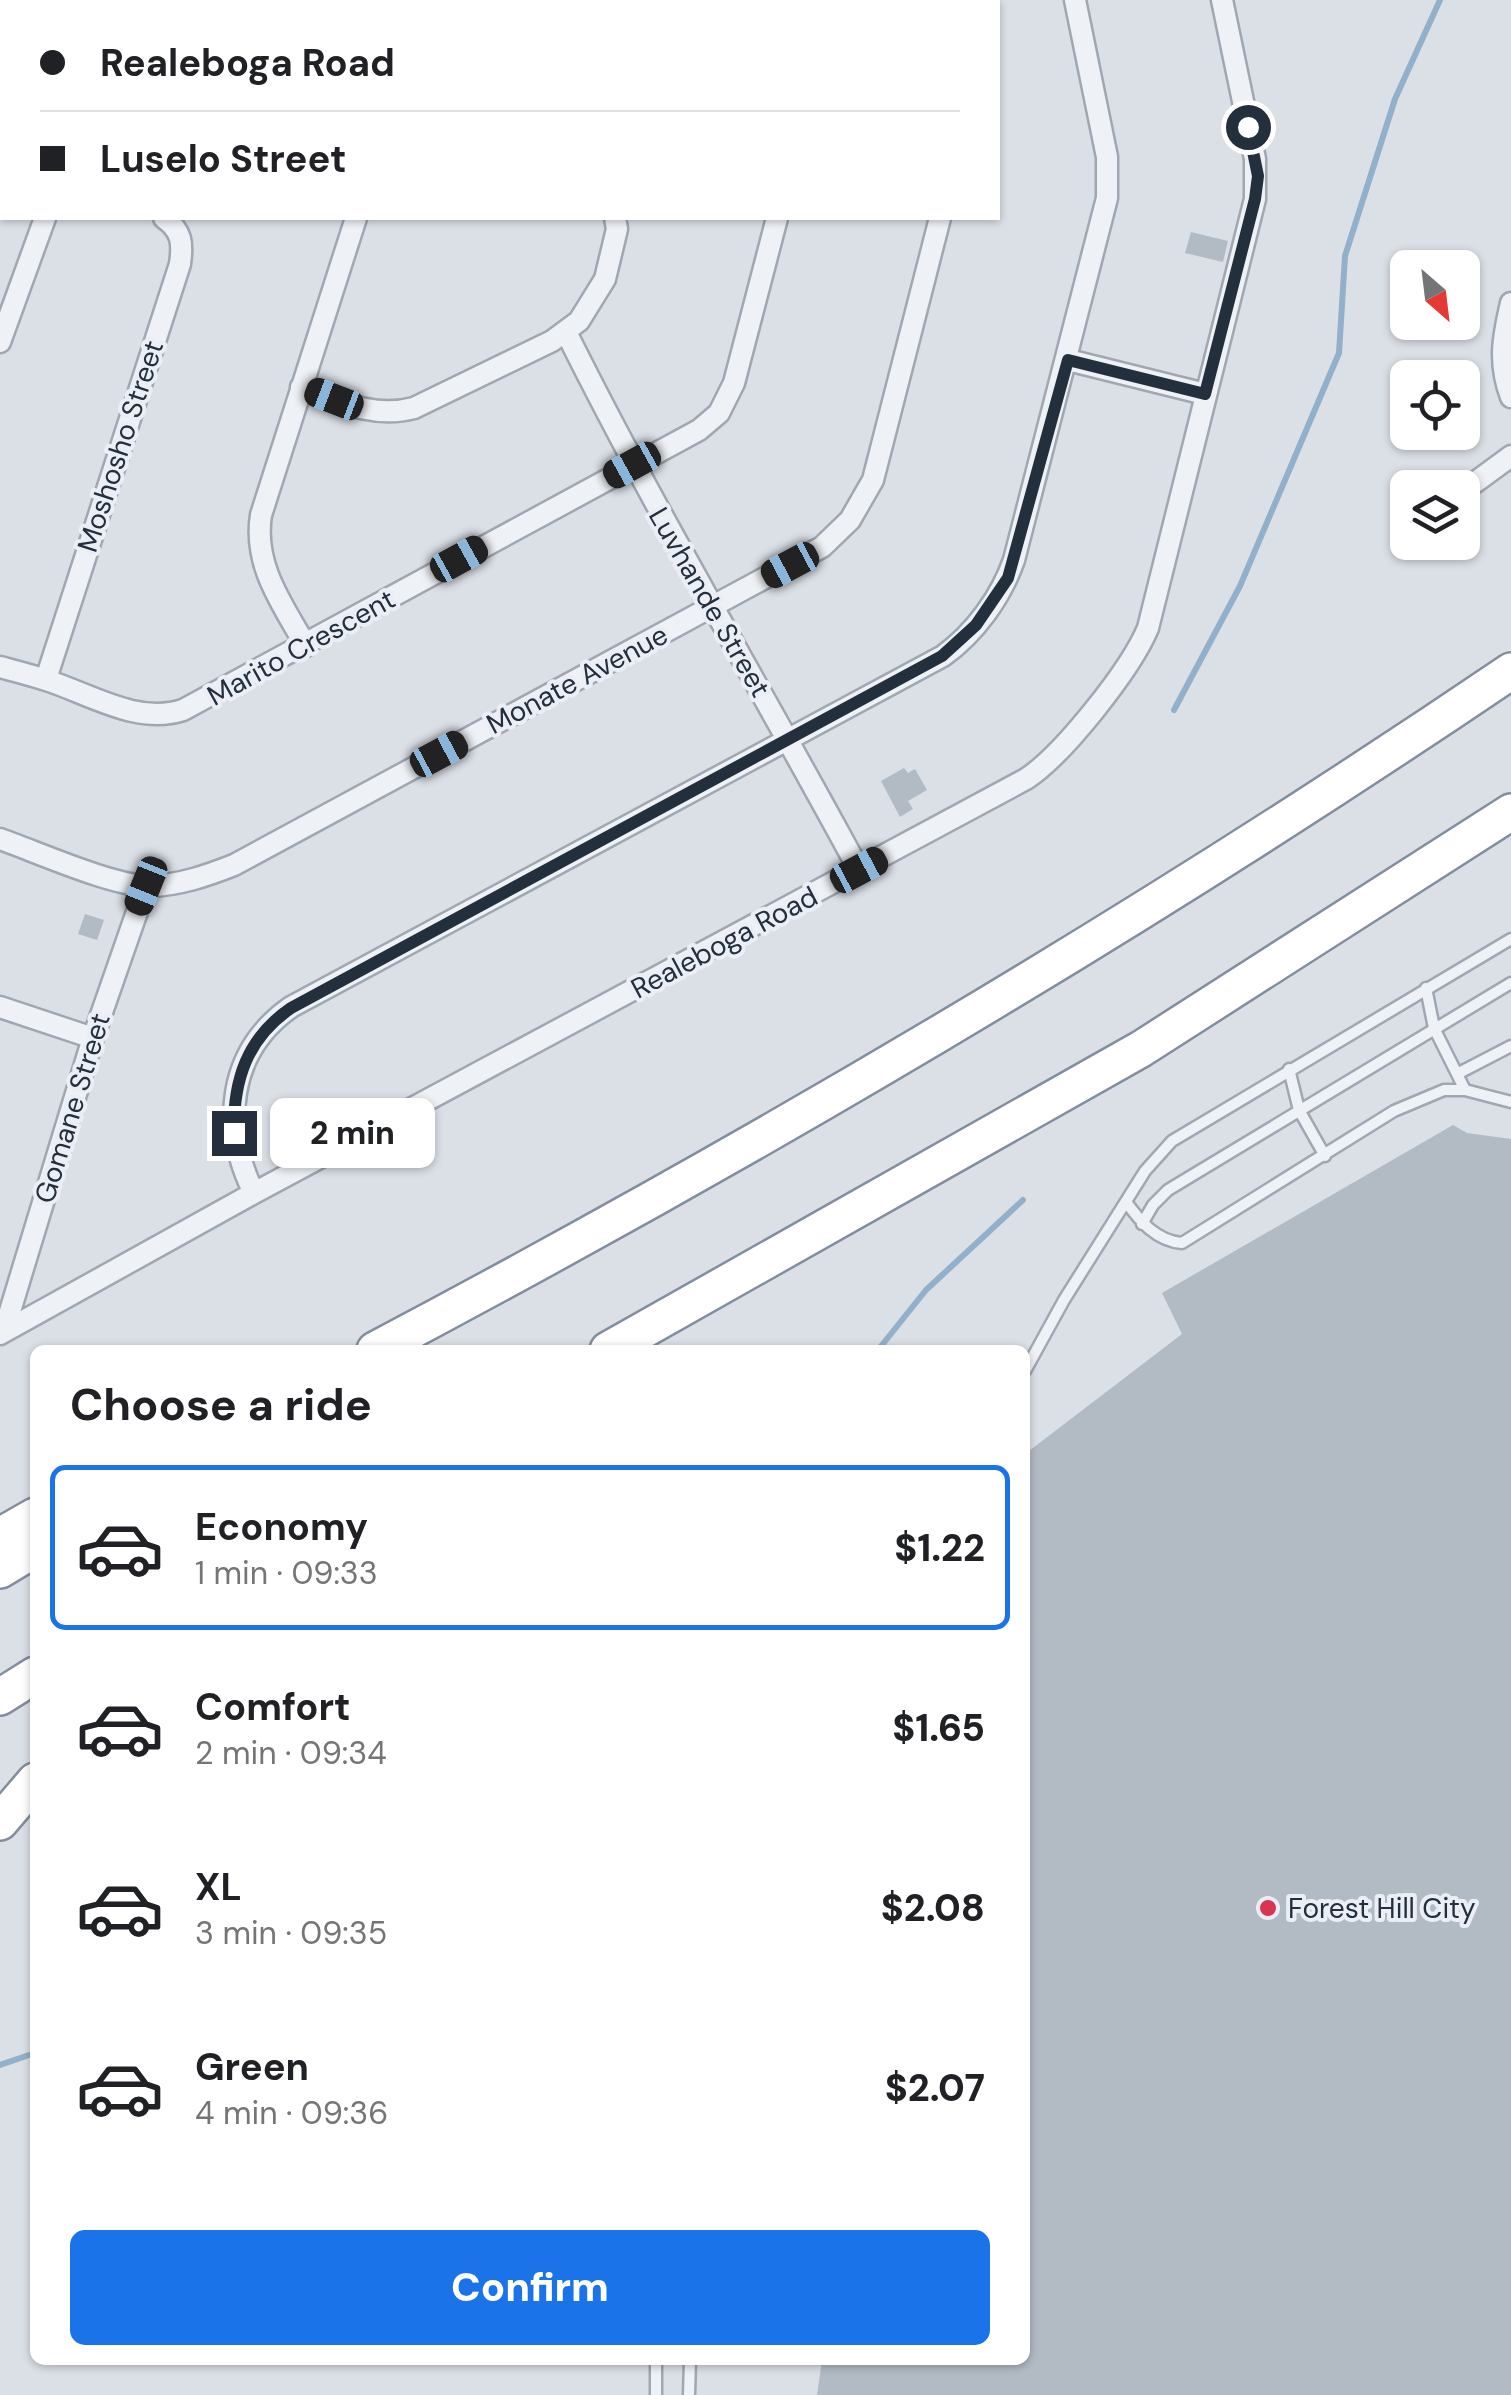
<!DOCTYPE html>
<meta charset="utf-8">
<style>
:root{--surface:#fff;--page:#f2f2f2;--text:#202124;--muted:#757577;--line:#e0e0e0;--accent:#1a73e8}
body{margin:0;font-family:"DM Sans",sans-serif;background:var(--page);color:var(--text);height:100vh;display:flex;flex-direction:column;font-size:38px;white-space:nowrap}
*{box-sizing:border-box;margin:0}
p{font-size:32px;color:var(--muted)}
.icon{flex:none;width:55px;height:55px;fill:none;stroke:currentColor;stroke-width:2;stroke-linecap:round;stroke-linejoin:round}
.map{position:relative;flex:1;overflow:hidden}
.side{position:absolute;left:30px;top:1345px;width:1000px;height:1020px;display:flex;flex-direction:column;background:var(--surface);border-radius:15px;box-shadow:0 2px 8px #0004}
.side>*{flex:none}
.top-card{position:absolute;left:0px;top:0px;width:1000px;height:220px;box-shadow:0 2px 8px #0004;display:grid;align-content:center;height:220px;padding:0 40px;background:var(--surface)}
.needle{width:65px;rotate:152deg}
.fabs{position:absolute;left:1390px;top:250px;display:grid;gap:20px}
.fabs a{display:grid;place-items:center;width:90px;height:90px;border-radius:15px;background:var(--surface);box-shadow:0 2px 8px #0004;font-size:50px}
.end{position:absolute;width:45px;height:45px;margin:-22px;border:12px solid #242f3e;background:#fff;box-shadow:0 0 0 5px #fff}
.from{border-radius:50%}
.bubble{position:absolute;height:70px;border-radius:15px;background:var(--surface);box-shadow:0 2px 8px #0004;font-size:32px;font-weight:800;line-height:70px;text-align:center}
.car{position:absolute;width:30px;height:60px;margin:-30px -15px;border-radius:12px;box-shadow:0 0 8px 2px #0007;background:linear-gradient(#222 24%,#8ab4d8 0 40%,#222 0 76%,#8ab4d8 0 86%,#222 0)}
.top-card b{display:flex;align-items:center;gap:35px;height:95px;font-size:38px}
.top-card b+b{border-top:2px solid var(--line)}
.top-card i{width:25px;height:25px;background:var(--text)}
ul{padding:0;list-style:none}
li{display:flex;align-items:center;gap:30px;height:165px;margin:0 20px 15px;padding:0 20px;border:5px solid transparent;border-radius:15px}
li div{flex:1}
li b{display:block;font-size:38px}
li em{font-style:normal;font-weight:800}
li.active{border-color:var(--accent)}
li>.icon{width:90px;height:90px;stroke-width:1.5}
h2{padding:0 40px;font-size:45px;line-height:120px}
.action{display:flex;gap:20px;margin-top:auto;padding:20px 40px}
.action a{flex:1;height:115px;border-radius:15px;background:var(--accent);color:#fff;font-size:40px;font-weight:800;line-height:115px;text-align:center}
.map>svg:first-child{display:block}
</style>
<div class="map">
<svg width="1511" height="2395" viewBox="0 0 1511 2395">
<rect width="100%" height="100%" fill="#dbe0e7"/>
<g fill="none" stroke-linecap="round" stroke-linejoin="round">
<!-- stream -->
<path stroke="#93b0cb" stroke-width="6" d="M1174 710 1240 586 1339 353 1345 256 1395 99 1440 0
M878 1350 926 1290 1023 1200
M0 2065 35 2053"/>
</g>
<!-- building -->
<path fill="#b2bac4" d="M1191 232 1228 241 1223 262 1185 253Z
M904 768 908 773 915 769 927 790 908 801 913 809 900 817 881 781Z
M85 914 104 920 97 940 78 934Z
M1453 1125 1467 1133 1511 1139V2395H817L822 2360H1025V1454L1182 1334 1162 1293Z"/>
<g fill="none" stroke-linecap="round" stroke-linejoin="round">
<defs>
<path id="lane" d="M1426 988 1434 1028 1465 1090
M1289 1069 1299 1110 1325 1156
M1457 1074 1511 1046
M1126 1202C1140 1221 1156 1241 1182 1243L1394 1111 1444 1090H1465L1511 1102
M1142 1224 1153 1205 1168 1190 1511 983
M1025 1371 1064 1300 1145 1171 1172 1141 1511 939
M656 2360V2395
M689 2395 690 2360"/>
<path id="street" d="M1 0 8 2
M487 0 495 2
M681 0V2
M790 0V2
M109 2 110 0
M562 2 563 0
M929 2 942 0
M1511 303C1503 337 1498 363 1511 397
M566 332C657 515 762 690 859 870
M0 342 45 218
M1068 360 1205 394
M301 387C339 401 373 419 414 408L552 341 579 321 605 279 617 229 615 218
M1462 492 1511 456
M306 646C282 604 253 565 261 515L356 218
M0 667C15 671 31 675 46 680 90 694 137 725 183 710L699 430 719 413 734 383 777 218
M46 679 180 264C183 243 182 231 164 218
M0 839C37 852 115 887 150 886 180 885 206 876 234 865L822 547 850 520 873 480 940 218
M0 1007 93 1038
M254 1193C221 1127 227 1052 291 1007L943 656C975 633 1001 597 1014 560L1107 198V157L1075 0
M4 1331 93 1038 146 886
M0 1334 254 1193 1026 779C1063 755 1131 669 1148 628L1255 199V159L1222 0"/>
<path id="highway" d="M375 1350C766 1143 1145 919 1511 671
M608 1350 1141 1049 1511 812
M0 1536 35 1516
M0 1570 35 1549
M0 1697 35 1675
M0 1822 35 1781"/>
</defs>
<!-- lane casing -->
<use href="#lane" stroke="#a0a7b1" stroke-width="15"/>
<!-- street casing -->
<use href="#street" stroke="#a0a7b1" stroke-width="25"/>
<!-- highway casing -->
<use href="#highway" stroke="#828e9f" stroke-width="40"/>
<!-- lane -->
<use href="#lane" stroke="#eef1f5" stroke-width="10"/>
<!-- street -->
<use href="#street" stroke="#eef1f5" stroke-width="20"/>
<!-- highway -->
<use href="#highway" stroke="#fff" stroke-width="35"/>
</g>
<g fill="none" stroke-linecap="round" stroke-linejoin="round">
<!-- route -->
<path stroke="#242f3e" stroke-width="12" d="M234 1133C233 1080 247 1038 291 1008L942 656 976 625 1008 578 1068 360 1205 394 1255 199 1258 176 1248 127"/>
</g>
<!-- markers -->
<circle fill="#d83454" stroke="#ebeff5" stroke-width="4" cx="1268" cy="1908" r="10"/>
<g text-anchor="middle" stroke-width="8" stroke-linejoin="round" paint-order="stroke">
<!-- street labels -->
<g font-size="28" fill="#242f3e" stroke="#ebeff5">
<text transform="translate(120 446) rotate(-72)" y="10">Moshosho Street</text>
<text transform="translate(710 602) rotate(60)" y="10">Luvhande Street</text>
<text transform="translate(301 647) rotate(-29)" y="10">Marito Crescent</text>
<text transform="translate(577 679) rotate(-28)" y="10">Monate Avenue</text>
<text transform="translate(724 942) rotate(-28)" y="10">Realeboga Road</text>
<text transform="translate(72 1108) rotate(-73)" y="10">Gomane Street</text>
</g>
<!-- poi labels -->
<g font-size="28" fill="#242f3e" stroke="#ebeff5" text-anchor="start">
<text x="1288" y="1918">Forest Hill City</text>
</g>
</g>
</svg>
<div class="fabs">
<a><svg class="needle" viewBox="-14 -14 28 28"><path d="M0-13l5 13h-10z" fill="#e53935"/><path d="M0 13l5-13h-10z" fill="#757577"/></svg></a>
<a><svg class="icon" aria-label="locate" viewBox="0 0 24 24"><circle cx="12" cy="12" r="6"/><path d="M12 2v4M12 18v4M2 12h4M18 12h4"/></svg></a>
<a><svg class="icon" aria-label="layers" viewBox="0 0 24 24"><path d="M12 4l9 5-9 5-9-5zM3 14l9 5 9-5"/></svg></a>
</div>
<i class="end from" style="left:1248px;top:127px"></i>
<i class="end" style="left:234px;top:1133px"></i>
<div class="bubble" style="left:270px;top:1098px;width:165px">2 min</div>
<i class="car" style="left:334px;top:399px;rotate:291deg"></i>
<i class="car" style="left:632px;top:465px;rotate:241deg"></i>
<i class="car" style="left:459px;top:559px;rotate:61deg"></i>
<i class="car" style="left:790px;top:565px;rotate:242deg"></i>
<i class="car" style="left:439px;top:754px;rotate:62deg"></i>
<i class="car" style="left:859px;top:870px;rotate:62deg"></i>
<i class="car" style="left:146px;top:886px;rotate:202deg"></i>
<div class="top-card">
<b><i class="from"></i>Realeboga Road</b>
<b><i></i>Luselo Street</b>
</div>
<section class="side">
<h2>Choose a ride</h2>
<ul>
<li class="active"><svg class="icon" aria-label="car" viewBox="0 0 24 24"><path d="M5 17H2v-5l4-1 3-4h7l3 4 3 1v5h-3M9 17h6M6 11h13"/><circle cx="7" cy="17" r="2"/><circle cx="17" cy="17" r="2"/></svg><div><b>Economy</b><p>1 min · 09:33</p></div><em>$1.22</em></li>
<li><svg class="icon" aria-label="car" viewBox="0 0 24 24"><path d="M5 17H2v-5l4-1 3-4h7l3 4 3 1v5h-3M9 17h6M6 11h13"/><circle cx="7" cy="17" r="2"/><circle cx="17" cy="17" r="2"/></svg><div><b>Comfort</b><p>2 min · 09:34</p></div><em>$1.65</em></li>
<li><svg class="icon" aria-label="car" viewBox="0 0 24 24"><path d="M5 17H2v-5l4-1 3-4h7l3 4 3 1v5h-3M9 17h6M6 11h13"/><circle cx="7" cy="17" r="2"/><circle cx="17" cy="17" r="2"/></svg><div><b>XL</b><p>3 min · 09:35</p></div><em>$2.08</em></li>
<li><svg class="icon" aria-label="car" viewBox="0 0 24 24"><path d="M5 17H2v-5l4-1 3-4h7l3 4 3 1v5h-3M9 17h6M6 11h13"/><circle cx="7" cy="17" r="2"/><circle cx="17" cy="17" r="2"/></svg><div><b>Green</b><p>4 min · 09:36</p></div><em>$2.07</em></li>
</ul>
<div class="action"><a>Confirm</a></div>
</section>
</div>
